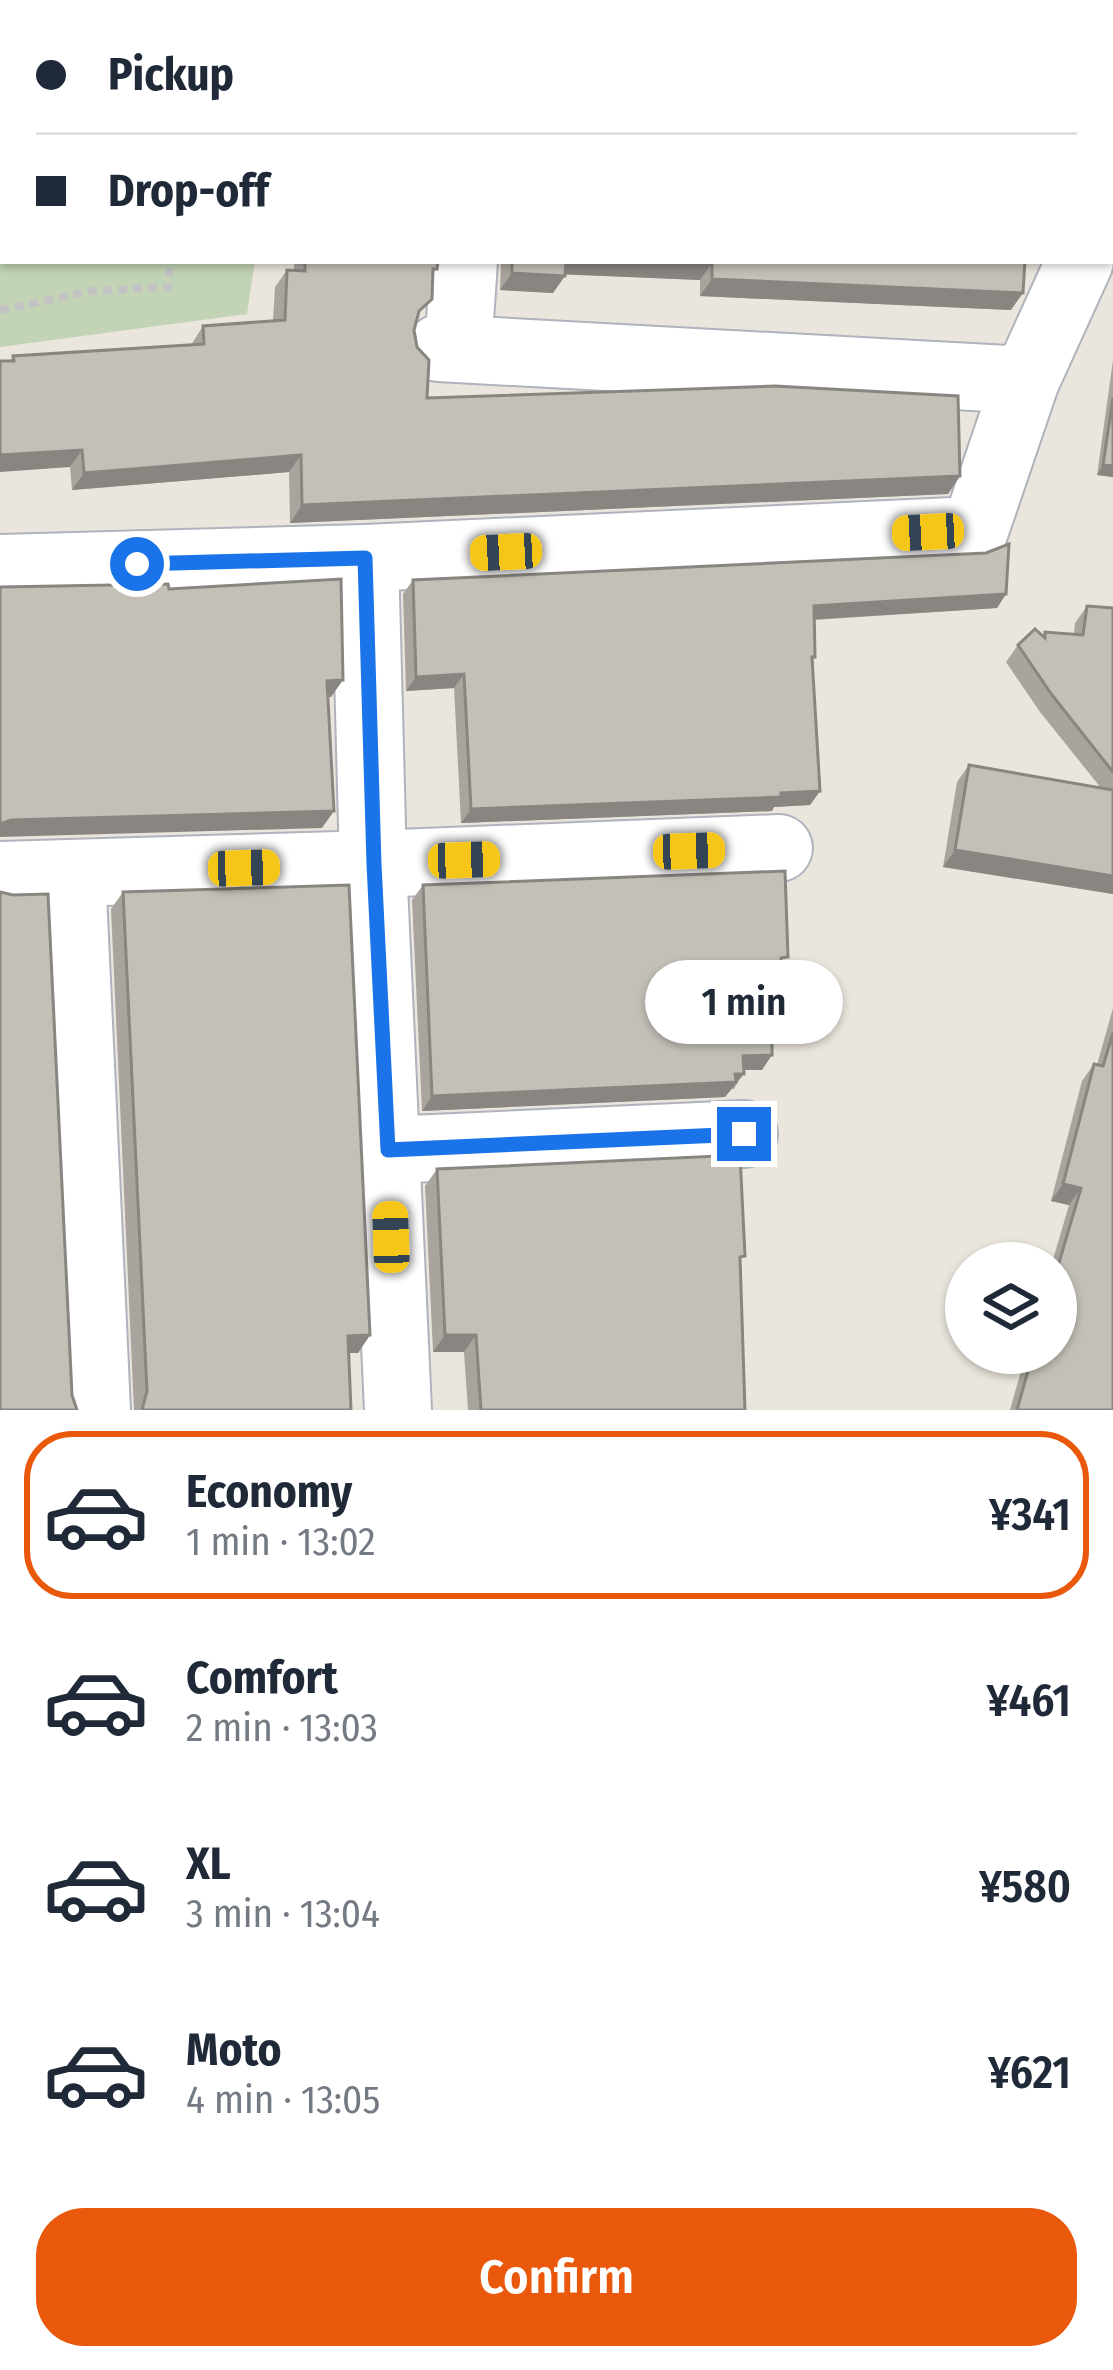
<!DOCTYPE html>
<meta charset="utf-8">
<style>
:root{--surface:#fff;--page:#f2f2f3;--text:#1f2937;--muted:#747a83;--line:#e0e1e3;--accent:#ea580c}
body{margin:0;font-family:"Fira Sans Condensed",sans-serif;background:var(--page);color:var(--text);height:100vh;display:flex;flex-direction:column;font-size:45px;white-space:nowrap}
*{box-sizing:border-box;margin:0}
p{font-size:39px;color:var(--muted)}
.icon{flex:none;width:66px;height:66px;fill:none;stroke:currentColor;stroke-width:2;stroke-linecap:round;stroke-linejoin:round}
.map{position:relative;height:1410px;overflow:hidden}
.drawer{display:flex;flex-direction:column;background:var(--surface);flex:1}
.drawer>*{flex:none}
.banner{position:absolute;left:0px;top:0px;width:1113px;height:264px;box-shadow:0 3px 9px #0004;display:grid;align-content:center;height:264px;padding:0 36px;background:var(--surface)}
.buttons{position:absolute;left:945px;top:1242px;display:grid;gap:24px}
.buttons a{display:grid;place-items:center;width:132px;height:132px;border-radius:50%;background:var(--surface);box-shadow:0 3px 9px #0004;font-size:60px}
.end{position:absolute;width:54px;height:54px;margin:-27px;border:15px solid #1a73e8;background:#fff;box-shadow:0 0 0 6px #fff}
.from{border-radius:50%}
.bubble{position:absolute;height:84px;border-radius:42px;background:var(--surface);box-shadow:0 3px 9px #0004;font-size:39px;font-weight:600;line-height:84px;text-align:center}
.car{position:absolute;width:36px;height:72px;margin:-36px -18px;border-radius:15px;box-shadow:0 0 9px 3px #0007;background:linear-gradient(#f5c518 24%,#345 0 40%,#f5c518 0 76%,#345 0 86%,#f5c518 0)}
.banner b{display:flex;align-items:center;gap:42px;height:114px;font-size:45px}
.banner b+b{border-top:3px solid var(--line)}
.banner i{width:30px;height:30px;background:var(--text)}
ul{padding:21px 0 0;list-style:none}
li{display:flex;align-items:center;gap:36px;height:168px;margin:0 24px 18px;padding:0 12px;border:6px solid transparent;border-radius:48px}
li div{flex:1}
li b{display:block;font-size:45px}
li em{font-style:normal;font-weight:600}
li.current{border-color:var(--accent)}
li>.icon{width:108px;height:108px;stroke-width:1.5}
.primary-button{display:flex;gap:24px;margin-top:auto;padding:24px 36px}
.primary-button a{flex:1;height:138px;border-radius:48px;background:var(--accent);color:#fff;font-size:48px;font-weight:600;line-height:138px;text-align:center}
.map>svg:first-child{display:block}
</style>
<div class="map">
<svg width="1113" height="1410" viewBox="0 0 1113 1410">
<rect width="100%" height="100%" fill="#ebe6dd"/>
<!-- cemetery -->
<path fill="#c2d4b5" d="M0 0H291L3 3V261H255L247 314 0 347Z"/>
<g fill="none" stroke-linecap="round" stroke-linejoin="round">
<defs>
<path id="minor" d="M439 348 1026 380
M458 349 464 261
M365 558 373 864 779 848
M0 568 365 558 975 530 1026 380 1080 261
M72 873 97 1410
M0 875 373 864 398 1410
M388 1150 744 1134"/>
</defs>
<!-- minor casing -->
<use href="#minor" stroke="#b0b2bd" stroke-width="70"/>
<!-- path -->
<path stroke="#c3c3c3" stroke-width="8" stroke-dasharray="9 6" stroke-linecap="butt" d="M182 0V3
M226 3V0
M274 3 275 0
M0 53 3 54
M0 132H3
M0 310 92 291 168 287 170 261"/>
<!-- minor -->
<use href="#minor" stroke="#fff" stroke-width="66"/>
</g>
<!-- wall -->
<path fill="#a9a59e" d="M294 261H438L414 330 427 398 960 476 948 494 290 523 289 472 72 490 70 467 10 361 13 356 191 345 203 326 273 321 275 287 287 270 294 271Z
M501 261H1025L1011 310 700 296V280L565 274 553 293 500 290Z
M1113 360V477L1097 475Z
M413 580 1006 594 997 608 814 620 815 657 812 662 820 791 810 805 774 807 772 811 461 823 454 688 406 691 403 594Z
M1087 606 1113 608V894L943 867 957 782 969 765 1101 788 1040 712 1006 662 1018 645 1042 635 1045 632 1074 634 1075 623Z
M423 885 781 968 772 1042 762 1070H744L734 1089H731L725 1097 422 1111 412 900Z
M123 892 370 1335 358 1353H349L351 1410H134L111 909Z
M1113 1008V1410H1010L1026 1353H1056V1263H1052L1069 1205 1051 1201 1082 1081 1094 1064 1097 1065Z
M437 1169 740 1263 745 1410H468L464 1352H433L425 1186Z"/>
<!-- shaded-wall -->
<path fill="#898681" d="M563 261H665L712 263 700 280 554 274Z
M512 273 565 276 553 293 500 290Z
M712 279 1023 293 1011 310 700 296Z
M82 450 70 467 0 472V455Z
M301 455 289 472 72 490 84 473Z
M1103 465 1113 466V477L1097 475Z
M960 476 948 494 290 523 302 505Z
M1006 594 997 608 804 620 814 606Z
M464 674 454 688 406 691 416 677Z
M343 680 331 697 315 698 327 681Z
M820 791 810 805 774 807 772 811 461 823 471 809Z
M334 811 322 828 0 837V824L11 820Z
M955 850 1113 876V894L943 867Z
M772 1028H782L772 1042Z
M772 1055 762 1070H733L743 1056Z
M744 1074 725 1097 422 1111 432 1096Z
M1063 1184 1081 1188 1069 1205 1051 1201Z
M370 1335 358 1353H336L348 1336Z
M445 1335H476L464 1352H433Z"/>
<!-- building -->
<path fill="#c4c0b8" stroke="#898681" stroke-width="3" d="M351 0H726V3H350Z
M305 261H438L437 269H433L432 299 419 311 414 330 417 347 429 360 427 398 775 386 958 396 960 476 302 505 301 455 84 473 82 450 0 455V361H14L13 356 204 344 203 326 285 320 287 270 305 271Z
M512 261H566L565 276 512 273Z
M665 261H1025L1023 293 712 279V263Z
M1113 398V466L1103 465Z
M1009 544 1006 594 814 606 815 657H812L820 791 781 793V797L471 809 464 674 416 677 413 580 986 553Z
M341 579 343 680 327 681 334 811 11 820 0 824V587L168 584 169 589Z
M1087 606 1113 608V772L1052 695 1018 645 1035 629 1045 638V632L1083 635Z
M969 765 1113 790V876L955 850Z
M785 871 788 957 781 958 782 1028H772V1055L743 1056 744 1074H735L736 1082 432 1096 423 885Z
M349 885 370 1335 348 1336 351 1410H142L147 1391 123 892Z
M0 892 13 895 48 894 72 1395 77 1410H0Z
M1113 1033V1410H1017L1033 1353H1056V1273L1081 1188 1063 1184 1094 1064 1103 1066Z
M740 1155 745 1256 740 1257 745 1410H481L476 1335H445L437 1169Z"/>
<g fill="none" stroke-linecap="round" stroke-linejoin="round">
<!-- route -->
<path stroke="#1a73e8" stroke-width="15" d="M137 564 365 558 374 864 388 1150 744 1134"/>
</g>
</svg>
<div class="buttons">
<a><svg class="icon" aria-label="layers" viewBox="0 0 24 24"><path d="M12 4l9 5-9 5-9-5zM3 14l9 5 9-5"/></svg></a>
</div>
<i class="end from" style="left:137px;top:564px"></i>
<i class="end" style="left:744px;top:1134px"></i>
<div class="bubble" style="left:645px;top:960px;width:198px">1 min</div>
<i class="car" style="left:928px;top:532px;rotate:267deg"></i>
<i class="car" style="left:506px;top:552px;rotate:267deg"></i>
<i class="car" style="left:689px;top:851px;rotate:88deg"></i>
<i class="car" style="left:464px;top:860px;rotate:88deg"></i>
<i class="car" style="left:244px;top:868px;rotate:88deg"></i>
<i class="car" style="left:391px;top:1237px;rotate:358deg"></i>
<div class="banner">
<b><i class="from"></i>Pickup</b>
<b><i></i>Drop-off</b>
</div>
</div>
<section class="drawer">
<ul>
<li class="current"><svg class="icon" aria-label="car" viewBox="0 0 24 24"><path d="M5 17H2v-5l4-1 3-4h7l3 4 3 1v5h-3M9 17h6M6 11h13"/><circle cx="7" cy="17" r="2"/><circle cx="17" cy="17" r="2"/></svg><div><b>Economy</b><p>1 min · 13:02</p></div><em>¥341</em></li>
<li><svg class="icon" aria-label="car" viewBox="0 0 24 24"><path d="M5 17H2v-5l4-1 3-4h7l3 4 3 1v5h-3M9 17h6M6 11h13"/><circle cx="7" cy="17" r="2"/><circle cx="17" cy="17" r="2"/></svg><div><b>Comfort</b><p>2 min · 13:03</p></div><em>¥461</em></li>
<li><svg class="icon" aria-label="car" viewBox="0 0 24 24"><path d="M5 17H2v-5l4-1 3-4h7l3 4 3 1v5h-3M9 17h6M6 11h13"/><circle cx="7" cy="17" r="2"/><circle cx="17" cy="17" r="2"/></svg><div><b>XL</b><p>3 min · 13:04</p></div><em>¥580</em></li>
<li><svg class="icon" aria-label="car" viewBox="0 0 24 24"><path d="M5 17H2v-5l4-1 3-4h7l3 4 3 1v5h-3M9 17h6M6 11h13"/><circle cx="7" cy="17" r="2"/><circle cx="17" cy="17" r="2"/></svg><div><b>Moto</b><p>4 min · 13:05</p></div><em>¥621</em></li>
</ul>
<div class="primary-button"><a>Confirm</a></div>
</section>
